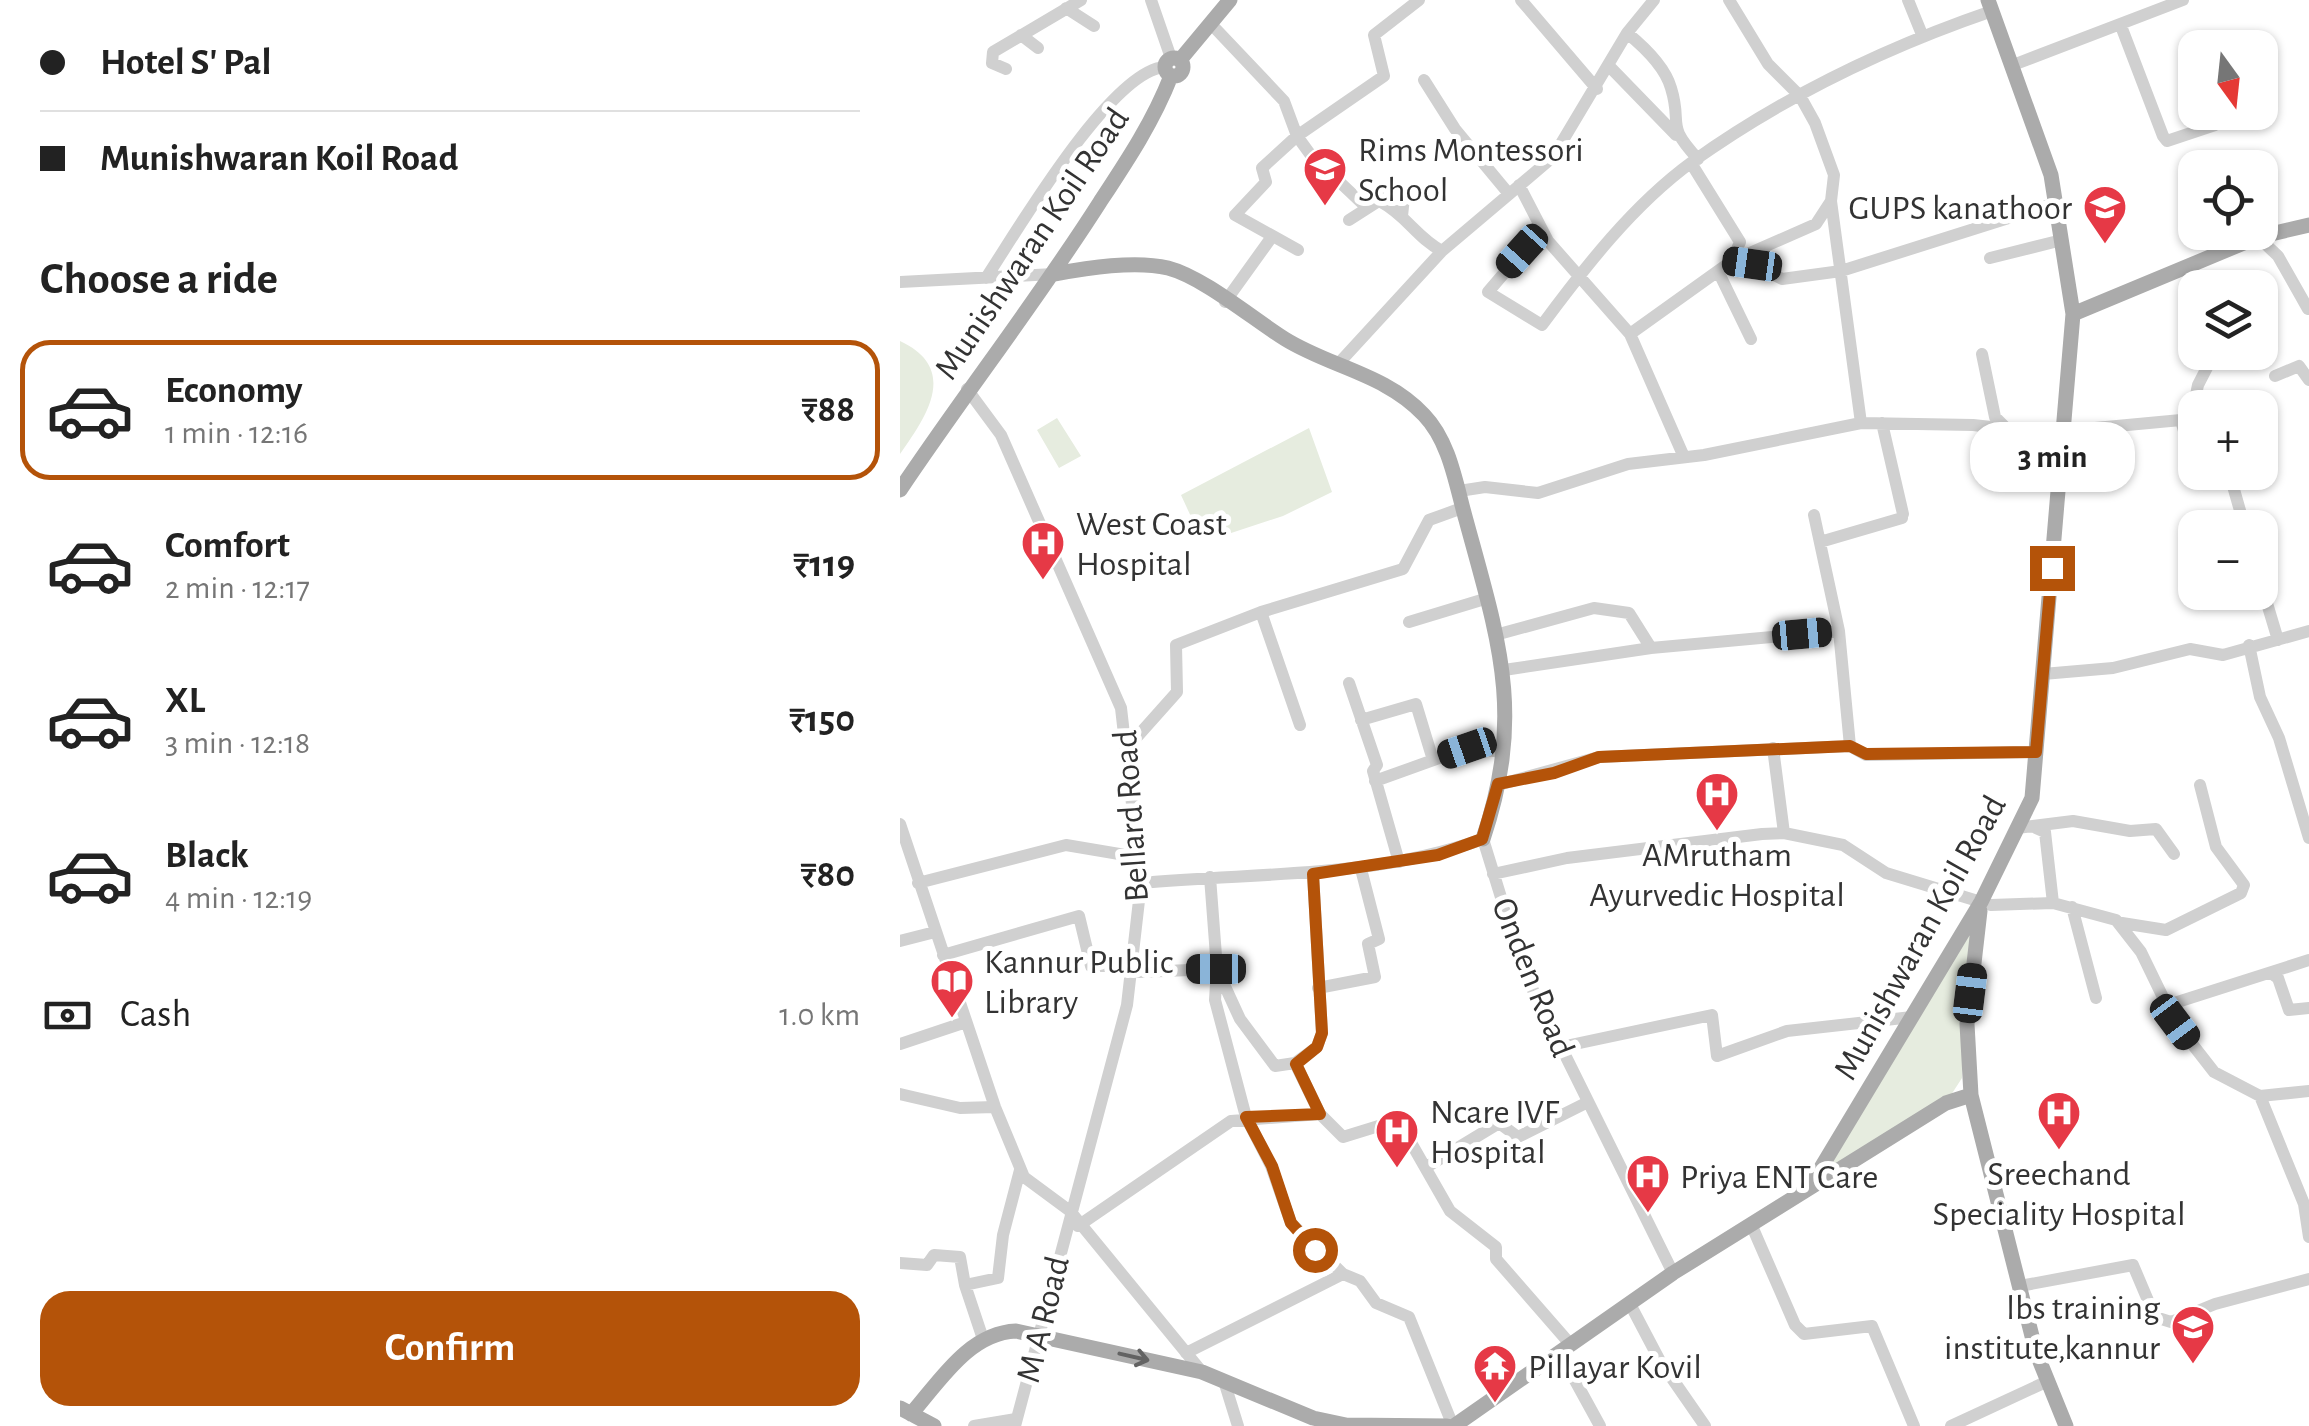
<!DOCTYPE html>
<meta charset="utf-8">
<style>
:root{--surface:#fff;--page:#f2f2f2;--text:#222;--muted:#767676;--line:#e0e0e0;--accent:#b45309}
body{margin:0;font-family:"Alegreya Sans",sans-serif;background:var(--page);color:var(--text);height:100vh;display:flex;flex-direction:column;font-size:38px;white-space:nowrap}
*{box-sizing:border-box;margin:0}
p{font-size:32px;color:var(--muted)}
.icon{flex:none;width:55px;height:55px;fill:none;stroke:currentColor;stroke-width:2;stroke-linecap:round;stroke-linejoin:round}
.map{position:relative;flex:1;overflow:hidden}
.details{display:flex;flex-direction:column;background:var(--surface);width:900px}
.details>*{flex:none}
.hud{display:grid;align-content:center;height:220px;padding:0 40px;background:var(--surface)}
.needle{width:65px;rotate:165deg}
.buttons{position:absolute;left:1278px;top:30px;display:grid;gap:20px}
.buttons a{display:grid;place-items:center;width:100px;height:100px;border-radius:20px;background:var(--surface);box-shadow:0 2px 8px #0004;font-size:50px}
.end{position:absolute;width:45px;height:45px;margin:-22px;border:12px solid #b45309;background:#fff;box-shadow:0 0 0 5px #fff}
.from{border-radius:50%}
.bubble{position:absolute;height:70px;border-radius:30px;background:var(--surface);box-shadow:0 2px 8px #0004;font-size:32px;font-weight:600;line-height:70px;text-align:center}
.car{position:absolute;width:30px;height:60px;margin:-30px -15px;border-radius:12px;box-shadow:0 0 8px 2px #0007;background:linear-gradient(#222 24%,#8ab4d8 0 40%,#222 0 76%,#8ab4d8 0 86%,#222 0)}
.hud b{display:flex;align-items:center;gap:35px;height:95px;font-size:38px}
.hud b+b{border-top:2px solid var(--line)}
.hud i{width:25px;height:25px;background:var(--text)}
ul{padding:0;list-style:none}
li{display:flex;align-items:center;gap:30px;height:140px;margin:0 20px 15px;padding:0 20px;border:5px solid transparent;border-radius:30px}
li div{flex:1}
li b{display:block;font-size:38px}
li em{font-style:normal;font-weight:600}
li.current{border-color:var(--accent)}
li>.icon{width:90px;height:90px;stroke-width:1.5}
h2{padding:0 40px;font-size:45px;line-height:120px}
.pay{display:flex;align-items:center;gap:25px;height:110px;padding:0 40px;font-size:38px}
.pay p{margin-inline-start:auto}
.button{display:flex;gap:20px;margin-top:auto;padding:20px 40px}
.button a{flex:1;height:115px;border-radius:30px;background:var(--accent);color:#fff;font-size:40px;font-weight:600;line-height:115px;text-align:center}
main{display:flex;flex:1;min-height:0}
.map>svg:first-child{display:block}
</style>
<main>
<section class="details">
<div class="hud">
<b><i class="from"></i>Hotel S' Pal</b>
<b><i></i>Munishwaran Koil Road</b>
</div>
<h2>Choose a ride</h2>
<ul>
<li class="current"><svg class="icon" aria-label="car" viewBox="0 0 24 24"><path d="M5 17H2v-5l4-1 3-4h7l3 4 3 1v5h-3M9 17h6M6 11h13"/><circle cx="7" cy="17" r="2"/><circle cx="17" cy="17" r="2"/></svg><div><b>Economy</b><p>1 min · 12:16</p></div><em>₹88</em></li>
<li><svg class="icon" aria-label="car" viewBox="0 0 24 24"><path d="M5 17H2v-5l4-1 3-4h7l3 4 3 1v5h-3M9 17h6M6 11h13"/><circle cx="7" cy="17" r="2"/><circle cx="17" cy="17" r="2"/></svg><div><b>Comfort</b><p>2 min · 12:17</p></div><em>₹119</em></li>
<li><svg class="icon" aria-label="car" viewBox="0 0 24 24"><path d="M5 17H2v-5l4-1 3-4h7l3 4 3 1v5h-3M9 17h6M6 11h13"/><circle cx="7" cy="17" r="2"/><circle cx="17" cy="17" r="2"/></svg><div><b>XL</b><p>3 min · 12:18</p></div><em>₹150</em></li>
<li><svg class="icon" aria-label="car" viewBox="0 0 24 24"><path d="M5 17H2v-5l4-1 3-4h7l3 4 3 1v5h-3M9 17h6M6 11h13"/><circle cx="7" cy="17" r="2"/><circle cx="17" cy="17" r="2"/></svg><div><b>Black</b><p>4 min · 12:19</p></div><em>₹80</em></li>
</ul>
<div class="pay"><svg class="icon" aria-label="cash" viewBox="0 0 24 24"><path d="M3 7h18v10H3z"/><circle cx="12" cy="12" r="2"/></svg>Cash<p>1.0 km</p></div>
<div class="button"><a>Confirm</a></div>
</section>
<div class="map">
<svg width="1409" height="1426" viewBox="0 0 1409 1426">
<rect width="100%" height="100%" fill="#fff"/>
<!-- green -->
<path fill="#e6ecdf" d="M0 341C60 369 26 417 0 454Z
M157 418 181 456 159 468 137 430Z
M409 428 432 492 383 516 319 537 308 516 293 521 281 495Z
M1078 910 1062 1023V1078L1051 1095 919 1177Z"/>
<g fill="none" stroke-linecap="round" stroke-linejoin="round">
<!-- minor -->
<path stroke="#d0d0d0" stroke-width="12" d="M251 0 271 58
M621 0 697 89
M829 0 868 64 900 96 915 123 934 175 931 201 961 423
M1008 0 1023 37
M166 8 194 26
M313 26 384 101 397 136 410 154 466 207
M1221 26 1263 136 1267 141 1315 125
M727 33 754 0
M121 35 138 48
M1113 65 1283 0
M709 66 776 135
M106 69 92 63 93 52 181 0
M524 80 555 129 609 194
M619 185 648 241 730 334
M481 202C506 215 517 238 542 251
M449 220 499 188 504 197 502 216
M640 231 588 292 642 325C685 267 733 205 792 162 883 97 987 47 1092 11
M1358 237 1378 256 1408 309
M398 250 335 215 366 182 362 168 397 136 484 76 474 35 519 0
M1090 258 1162 240
M834 260 916 224 931 201
M832 261 852 264 882 279 941 271 1156 203
M1288 268 1296 288
M818 271 851 339
M86 278C117 231 210 72 264 67
M0 282 154 274
M325 302 371 238
M1082 354 1095 417 1107 429
M439 363 542 251 653 157 727 33C743 46 765 67 771 88 783 127 764 122 798 159
M1375 376 1399 366 1409 380
M67 389 101 435 221 708 241 883 227 1005 115 1426
M982 423 1003 514
M1163 431 1281 420
M1288 446 1281 420 1291 419 1298 385 1315 352
M784 457 730 334 832 261 840 242 791 163
M1329 472 1345 528
M559 491 585 487 638 493 728 464 804 455 961 423 1073 425 1135 432 1162 457
M914 515 939 631
M920 542 1002 518
M1360 580 1378 640
M361 612 400 725
M509 622 588 598
M1349 645 1360 697 1379 738 1409 838
M604 670 751 648
M1143 674 1213 668 1290 649 1323 655 1409 631
M449 683 477 765 473 771 499 862
M461 720 516 704 533 760
M950 746 966 755 1136 752
M228 747 277 692 276 645 361 612 503 569 529 520 562 508
M873 748 884 833
M475 781 567 748 603 752
M598 785 699 757 950 746 939 631 751 648 729 613 694 608 599 634
M0 824 95 1107 124 1177 170 1211 302 1372
M1117 828 1173 821 1230 831 1256 829 1274 854
M1136 828 1145 832 1153 903
M413 874 422 1033 417 1047 395 1063 420 1114
M593 874 667 858 862 834 884 833 943 845 986 873 1091 905 1153 903 1216 920 1241 952 1275 1022 1314 1072 1360 1096 1409 1091
M310 877 317 969 340 1019 375 1066 395 1063
M18 883 166 845 237 857
M241 883C357 872 471 879 583 839L624 972 773 1273
M1172 907 1196 998
M1222 923 1266 930 1341 893 1344 885 1316 847 1300 785
M0 941 35 932
M43 955 179 916 191 966H232L238 972 317 969 315 1000 346 1117 371 1166 391 1223 443 1274 460 1281 476 1303 509 1317 553 1426
M1371 973 1378 978 1389 1010 1409 1008
M418 988 475 977 468 944 479 939 461 869
M1265 1006 1409 960
M0 1044 66 1022
M661 1047 812 1015 817 1056 887 1031 1012 1017
M0 1094 60 1108 95 1107
M1360 1096 1404 1204 1409 1237
M528 1166 599 1123 618 1137 688 1102
M851 1224 895 1325 904 1334 972 1326 1014 1426
M178 1226 331 1121 420 1114 443 1137 498 1120 550 1211 596 1247V1259L671 1345
M0 1263 27 1265 34 1255 60 1257 65 1285
M1120 1286 1233 1265 1255 1317 1271 1322 1315 1304 1409 1279
M730 1304 760 1361 805 1426
M83 1339 65 1285 98 1278 103 1235 120 1170
M286 1353 443 1274
M660 1353 700 1426
M324 1381 338 1426
M74 1426 116 1419
M1051 1426 1148 1381"/>
<!-- major -->
<path stroke="#ababab" stroke-width="15" d="M265 67a9 9 0 1 1 18 0a9 9 0 1 1-18 0Z
M280 60 330 0
M154 274C187 268 235 260 268 268 303 277 353 319 385 339 430 367 486 374 524 415 550 442 556 485 566 520 599 641 625 714 583 839
M1173 314 1358 237 1409 225
M0 490C65 393 137 301 200 202 227 161 253 122 271 76
M1080 911 1067 1024 1071 1095 1136 1352 1166 1426
M910 1186 1081 902 1132 798 1173 314 1151 175 1088 0
M0 1408 34 1426
M11 1414C40 1381 69 1333 116 1331L302 1372 413 1418 446 1425 547 1426
M554 1426 773 1273 1046 1103 1071 1095"/>
</g>
<!-- one-way arrows -->
<defs><path id="oneway-shaft" d="M-6 0H5M1.5-3L5.5 0L1.5 3" fill="none" stroke-width="1.6" stroke-linecap="round" stroke-linejoin="round" transform="scale(2.5)"/></defs>
<use stroke="#636363" href="#oneway-shaft" transform="translate(234 1357) rotate(13)"/>
<g fill="none" stroke-linecap="round" stroke-linejoin="round">
<!-- route -->
<path stroke="#b45309" stroke-width="12" d="M415 1250 391 1223 372 1166 346 1117 420 1114 396 1064 417 1047 422 1033 413 874 538 855 582 839 598 784 654 773 699 757 950 746 966 754 1136 752 1152 568"/>
</g>
<!-- icons -->
<defs>
<symbol id="school-pin" viewBox="-11 -11 22 30"><path d="M0 17L-7.5 6A9.5 9.5 0 1 1 7.5 6Z" fill="#e63946" stroke="#fff"/><path d="M0-5L7-2L0 1L-7-2ZM-4 1L0 2.5L4 1V4Q0 6-4 4Z" fill="#fff"/></symbol>
<symbol id="hospital-pin" viewBox="-11 -11 22 30"><path d="M0 17L-7.5 6A9.5 9.5 0 1 1 7.5 6Z" fill="#e63946" stroke="#fff"/><path d="M-5-5h3v3.5h4V-5h3V5h-3V1.5h-4V5h-3Z" fill="#fff"/></symbol>
<symbol id="library-pin" viewBox="-11 -11 22 30"><path d="M0 17L-7.5 6A9.5 9.5 0 1 1 7.5 6Z" fill="#e63946" stroke="#fff"/><path d="M-6-4Q-3-5.5-.7-3.5V5Q-3 3-6 4ZM6-4Q3-5.5 .7-3.5V5Q3 3 6 4Z" fill="#fff"/></symbol>
<symbol id="university-pin" viewBox="-11 -11 22 30"><path d="M0 17L-7.5 6A9.5 9.5 0 1 1 7.5 6Z" fill="#e63946" stroke="#fff"/><path d="M0-5L7-2L0 1L-7-2ZM-4 1L0 2.5L4 1V4Q0 6-4 4Z" fill="#fff"/></symbol>
<symbol id="temple-pin" viewBox="-11 -11 22 30"><path d="M0 17L-7.5 6A9.5 9.5 0 1 1 7.5 6Z" fill="#e63946" stroke="#fff"/><path d="M0-6L5-2H3V0L6.5 2.5H4V6H1.5V3h-3V6H-4V2.5H-6.5L-3 0V-2H-5Z" fill="#fff"/></symbol>
</defs>
<g fill-rule="evenodd">
<use href="#school-pin" x="400" y="144" width="50" height="68"/>
<use href="#school-pin" x="1180" y="182" width="50" height="68"/>
<use href="#hospital-pin" x="118" y="518" width="50" height="68"/>
<use href="#hospital-pin" x="792" y="769" width="50" height="68"/>
<use href="#library-pin" x="27" y="956" width="50" height="68"/>
<use href="#hospital-pin" x="1134" y="1088" width="50" height="68"/>
<use href="#hospital-pin" x="472" y="1106" width="50" height="68"/>
<use href="#hospital-pin" x="723" y="1151" width="50" height="68"/>
<use href="#university-pin" x="1268" y="1302" width="50" height="68"/>
<use href="#temple-pin" x="570" y="1341" width="50" height="68"/>
</g>
<g text-anchor="middle" stroke-width="10" stroke-linejoin="round" paint-order="stroke">
<!-- poi labels -->
<g font-size="35" fill="#333" stroke="#fff" text-anchor="start">
<text x="458" y="161">Rims Montessori<tspan x="458" dy="40">School</tspan></text>
<text x="1172" y="219" text-anchor="end">GUPS kanathoor</text>
<text x="176" y="535">West Coast<tspan x="176" dy="40">Hospital</tspan></text>
<text x="817" y="866" text-anchor="middle">AMrutham<tspan x="817" dy="40">Ayurvedic Hospital</tspan></text>
<text x="84" y="973">Kannur Public<tspan x="84" dy="40">Library</tspan></text>
<text x="530" y="1123">Ncare IVF<tspan x="530" dy="40">Hospital</tspan></text>
<text x="1159" y="1185" text-anchor="middle">Sreechand<tspan x="1159" dy="40">Speciality Hospital</tspan></text>
<text x="780" y="1188">Priya ENT Care</text>
<text x="1260" y="1319" text-anchor="end">lbs training<tspan x="1260" dy="40">institute,kannur</tspan></text>
<text x="628" y="1378">Pillayar Kovil</text>
</g>
<!-- street labels -->
<g font-size="35" fill="#333" stroke="#fff">
<text transform="translate(131 243) rotate(-56)" y="12">Munishwaran Koil Road</text>
<text transform="translate(230 816) rotate(-94)" y="12">Bellard Road</text>
<text transform="translate(1019 937) rotate(-61)" y="12">Munishwaran Koil Road</text>
<text transform="translate(634 977) rotate(68)" y="12">Onden Road</text>
<text transform="translate(142 1319) rotate(-76)" y="12">M A Road</text>
</g>
</g>
</svg>
<div class="buttons">
<a><svg class="needle" viewBox="-14 -14 28 28"><path d="M0-13l5 13h-10z" fill="#e53935"/><path d="M0 13l5-13h-10z" fill="#767676"/></svg></a>
<a><svg class="icon" aria-label="locate" viewBox="0 0 24 24"><circle cx="12" cy="12" r="6"/><path d="M12 2v4M12 18v4M2 12h4M18 12h4"/></svg></a>
<a><svg class="icon" aria-label="layers" viewBox="0 0 24 24"><path d="M12 4l9 5-9 5-9-5zM3 14l9 5 9-5"/></svg></a>
<a>+</a>
<a>−</a>
</div>
<i class="end from" style="left:415px;top:1250px"></i>
<i class="end" style="left:1152px;top:568px"></i>
<div class="bubble" style="left:1070px;top:422px;width:165px">3 min</div>
<i class="car" style="left:622px;top:251px;rotate:222deg"></i>
<i class="car" style="left:852px;top:264px;rotate:278deg"></i>
<i class="car" style="left:902px;top:634px;rotate:85deg"></i>
<i class="car" style="left:567px;top:748px;rotate:251deg"></i>
<i class="car" style="left:316px;top:969px;rotate:270deg"></i>
<i class="car" style="left:1070px;top:993px;rotate:7deg"></i>
<i class="car" style="left:1275px;top:1022px;rotate:143deg"></i>
</div>
</main>
